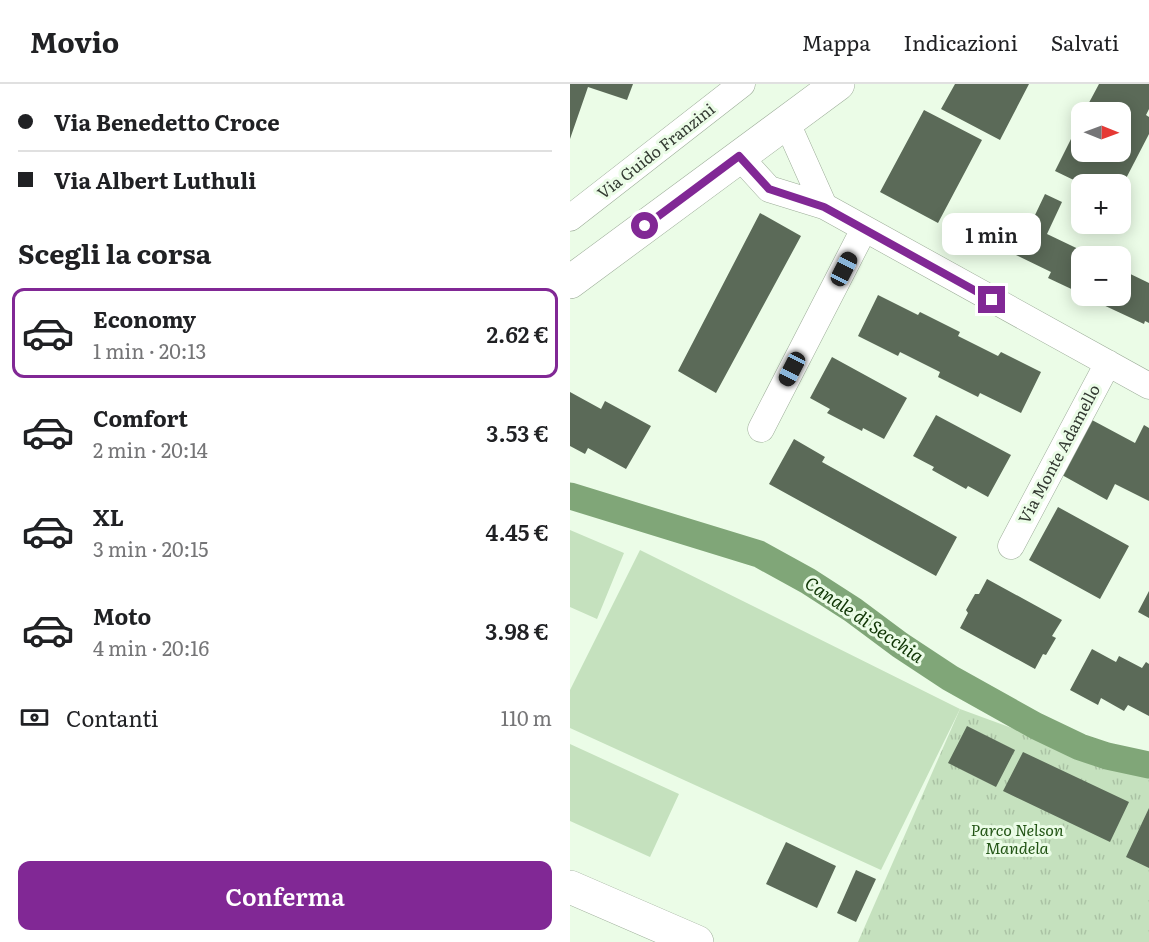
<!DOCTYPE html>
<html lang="it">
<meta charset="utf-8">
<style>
:root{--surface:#fff;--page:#f6f6f6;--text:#202124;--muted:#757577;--line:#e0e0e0;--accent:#812895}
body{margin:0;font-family:Literata,serif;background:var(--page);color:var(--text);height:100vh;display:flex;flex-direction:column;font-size:22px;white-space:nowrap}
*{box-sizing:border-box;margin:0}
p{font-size:20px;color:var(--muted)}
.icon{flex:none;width:33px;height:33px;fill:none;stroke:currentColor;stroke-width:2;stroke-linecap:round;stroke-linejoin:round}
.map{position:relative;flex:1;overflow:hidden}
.sheet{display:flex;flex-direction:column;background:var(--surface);width:570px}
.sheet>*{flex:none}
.banner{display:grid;align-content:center;height:132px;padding:0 18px;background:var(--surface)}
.needle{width:39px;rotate:91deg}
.controls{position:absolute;left:501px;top:18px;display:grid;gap:12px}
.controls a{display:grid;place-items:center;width:60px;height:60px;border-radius:12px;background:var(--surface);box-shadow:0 3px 15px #0003;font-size:30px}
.end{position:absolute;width:27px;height:27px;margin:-14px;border:8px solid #812895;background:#fff;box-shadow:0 0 0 3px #fff}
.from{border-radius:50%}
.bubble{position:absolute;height:42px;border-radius:12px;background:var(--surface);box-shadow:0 3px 15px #0003;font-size:20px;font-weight:600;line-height:42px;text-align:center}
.car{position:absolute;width:18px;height:36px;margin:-18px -9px;border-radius:8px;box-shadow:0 0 4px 2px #0007;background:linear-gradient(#222 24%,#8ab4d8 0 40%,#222 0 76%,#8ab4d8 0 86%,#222 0)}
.banner b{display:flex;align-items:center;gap:21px;height:57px;font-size:22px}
.banner b+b{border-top:2px solid var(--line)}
.banner i{width:15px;height:15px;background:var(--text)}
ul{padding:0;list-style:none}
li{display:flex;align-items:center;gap:18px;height:90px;margin:0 12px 9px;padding:0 6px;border:3px solid transparent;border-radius:12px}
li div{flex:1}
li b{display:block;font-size:22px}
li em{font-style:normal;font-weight:600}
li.active{border-color:var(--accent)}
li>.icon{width:54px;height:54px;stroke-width:1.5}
h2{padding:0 18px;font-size:27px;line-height:72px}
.pay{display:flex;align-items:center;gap:15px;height:66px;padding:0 18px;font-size:22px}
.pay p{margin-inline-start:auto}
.cta{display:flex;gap:12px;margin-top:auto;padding:12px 18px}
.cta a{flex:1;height:69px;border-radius:12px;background:var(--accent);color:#fff;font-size:24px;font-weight:600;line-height:69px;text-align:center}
header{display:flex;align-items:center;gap:36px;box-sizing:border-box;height:84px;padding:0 30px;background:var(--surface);border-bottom:2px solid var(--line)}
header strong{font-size:28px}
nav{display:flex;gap:33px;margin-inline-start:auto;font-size:21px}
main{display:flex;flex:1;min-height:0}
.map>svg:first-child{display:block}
</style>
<header>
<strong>Movio</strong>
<nav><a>Mappa</a><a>Indicazioni</a><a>Salvati</a></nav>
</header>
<main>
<section class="sheet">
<div class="banner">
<b><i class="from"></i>Via Benedetto Croce</b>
<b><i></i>Via Albert Luthuli</b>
</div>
<h2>Scegli la corsa</h2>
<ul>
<li class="active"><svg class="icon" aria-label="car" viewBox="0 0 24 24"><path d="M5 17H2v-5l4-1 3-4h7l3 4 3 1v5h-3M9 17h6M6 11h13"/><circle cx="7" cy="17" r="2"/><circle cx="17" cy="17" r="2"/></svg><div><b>Economy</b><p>1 min · 20:13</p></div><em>2.62 €</em></li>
<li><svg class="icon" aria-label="car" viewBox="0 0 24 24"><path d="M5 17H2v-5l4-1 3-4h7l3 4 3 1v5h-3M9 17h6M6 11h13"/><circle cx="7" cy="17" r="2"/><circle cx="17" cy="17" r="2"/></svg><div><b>Comfort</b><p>2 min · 20:14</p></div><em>3.53 €</em></li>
<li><svg class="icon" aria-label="car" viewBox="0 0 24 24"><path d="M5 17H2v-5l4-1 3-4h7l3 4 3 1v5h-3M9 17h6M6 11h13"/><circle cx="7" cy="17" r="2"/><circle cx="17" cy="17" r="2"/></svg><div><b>XL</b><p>3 min · 20:15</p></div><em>4.45 €</em></li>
<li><svg class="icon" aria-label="car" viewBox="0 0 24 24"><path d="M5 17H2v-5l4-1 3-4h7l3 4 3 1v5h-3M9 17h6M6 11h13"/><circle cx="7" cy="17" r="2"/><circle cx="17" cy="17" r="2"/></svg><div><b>Moto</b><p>4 min · 20:16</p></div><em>3.98 €</em></li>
</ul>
<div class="pay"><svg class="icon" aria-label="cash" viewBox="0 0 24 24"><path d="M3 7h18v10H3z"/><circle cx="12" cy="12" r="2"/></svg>Contanti<p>110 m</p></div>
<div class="cta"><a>Conferma</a></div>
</section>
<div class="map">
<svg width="579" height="858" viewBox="0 0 579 858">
<defs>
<pattern id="grass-tufts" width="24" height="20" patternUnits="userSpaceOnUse" patternTransform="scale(1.5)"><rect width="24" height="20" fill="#c5e1be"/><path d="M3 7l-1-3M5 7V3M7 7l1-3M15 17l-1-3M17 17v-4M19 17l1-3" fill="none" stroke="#aac2a4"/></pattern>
</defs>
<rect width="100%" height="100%" fill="#ebfce7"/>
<!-- grass -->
<path fill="url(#grass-tufts)" d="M390 625 579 694V858H288Z"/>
<!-- pitch -->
<path fill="#c5e1be" d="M0 446 54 469 27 535 0 523Z
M70 466 390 625 311 786 0 644V606Z
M0 660 109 710 80 773 0 737Z"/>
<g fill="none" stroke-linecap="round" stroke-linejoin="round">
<!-- canal -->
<path stroke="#80a678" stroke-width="27" d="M0 412 189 470 238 497 283 526 330 561 380 594 466 642 510 663 537 672 579 681"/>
</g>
<!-- building -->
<path fill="#5b6a58" d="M0 0H63L57 16 18 3 0 55Z
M385 0H459L430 56 371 25Z
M529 0H579V25L576 31 579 33V50L550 106V100H512L485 87 512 33V68H550V28H514Z
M354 26 412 56 368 139 310 108Z
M475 110 492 118 477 150 523 172H512V210L478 194 481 188 446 171Z
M190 129 231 152 146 309 108 287Z
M550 185 579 199V239L575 237 574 240 514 212H550Z
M308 211 348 231 350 228 390 248 388 252 428 272 431 268 471 288 451 329 410 309 408 313 368 293 370 288 330 268 328 272 288 252Z
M262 273 337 314 314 355 293 344 292 347 257 329 260 325 240 314Z
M0 308 31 325 35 317 81 342 56 385 18 364 15 370 0 362Z
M366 331 441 371 418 413 398 402 396 405 362 386 364 383 343 372Z
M522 336 565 359 574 341 579 344V417L545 400 537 416 492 391Z
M224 355 255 373 252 378 387 453 366 492 199 400Z
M488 423 559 462 530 515 459 476Z
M417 495 492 536 482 552 486 554 476 571 473 570 465 585 390 544 398 529 396 526 405 510H409Z
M579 507V534L568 528Z
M522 565 546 578 549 572 572 584 576 578 579 580V632L558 621 554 627 531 614 528 621 500 606Z
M397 642 445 666 426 703 378 679Z
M453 668 559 718 540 758 433 707Z
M579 724V784L556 773Z
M216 758 266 782 247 824 196 800Z
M286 786 306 795 286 838 267 829Z"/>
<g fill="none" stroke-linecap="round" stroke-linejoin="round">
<defs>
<path id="street" d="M217 39 254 122
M169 72 199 105 254 122 579 302
M0 134 172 0
M191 345 294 145
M441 462 538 279"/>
<path id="secondary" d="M0 198 268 0
M0 803 127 858"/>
</defs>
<!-- street casing -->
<use href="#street" stroke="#9dad99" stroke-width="27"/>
<!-- secondary casing -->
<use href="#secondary" stroke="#9dad99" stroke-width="34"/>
<!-- street -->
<use href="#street" stroke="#fff" stroke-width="26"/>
<!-- secondary -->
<use href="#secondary" stroke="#fff" stroke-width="33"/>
</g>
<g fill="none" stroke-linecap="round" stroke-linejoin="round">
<!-- route -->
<path stroke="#812895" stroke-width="8" d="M75 142 169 72 199 105 254 123 422 216"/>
</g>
<g text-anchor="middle" stroke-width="6" stroke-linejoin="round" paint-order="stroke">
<!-- street labels -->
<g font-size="16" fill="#333a32" stroke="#ebfce7">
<text transform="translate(86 67) rotate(-38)" y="6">Via Guido Franzini</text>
<text transform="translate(489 370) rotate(-62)" y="6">Via Monte Adamello</text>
</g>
<!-- park labels -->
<g font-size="16" font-style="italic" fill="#235516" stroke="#ebfce7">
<text x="447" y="752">Parco Nelson<tspan x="447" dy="18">Mandela</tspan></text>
</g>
<!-- water labels -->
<g font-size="18" font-style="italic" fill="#0f3504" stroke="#ebfce7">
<text transform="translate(294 536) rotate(34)" y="6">Canale di Secchia</text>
</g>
</g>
</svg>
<div class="controls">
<a><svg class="needle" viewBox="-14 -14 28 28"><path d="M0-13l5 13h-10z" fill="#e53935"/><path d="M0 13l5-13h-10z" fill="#757577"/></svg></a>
<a>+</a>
<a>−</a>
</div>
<i class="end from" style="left:75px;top:142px"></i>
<i class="end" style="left:422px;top:216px"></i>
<div class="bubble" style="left:372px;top:129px;width:99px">1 min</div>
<i class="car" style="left:274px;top:185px;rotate:27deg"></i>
<i class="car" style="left:222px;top:285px;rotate:207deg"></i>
</div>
</main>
